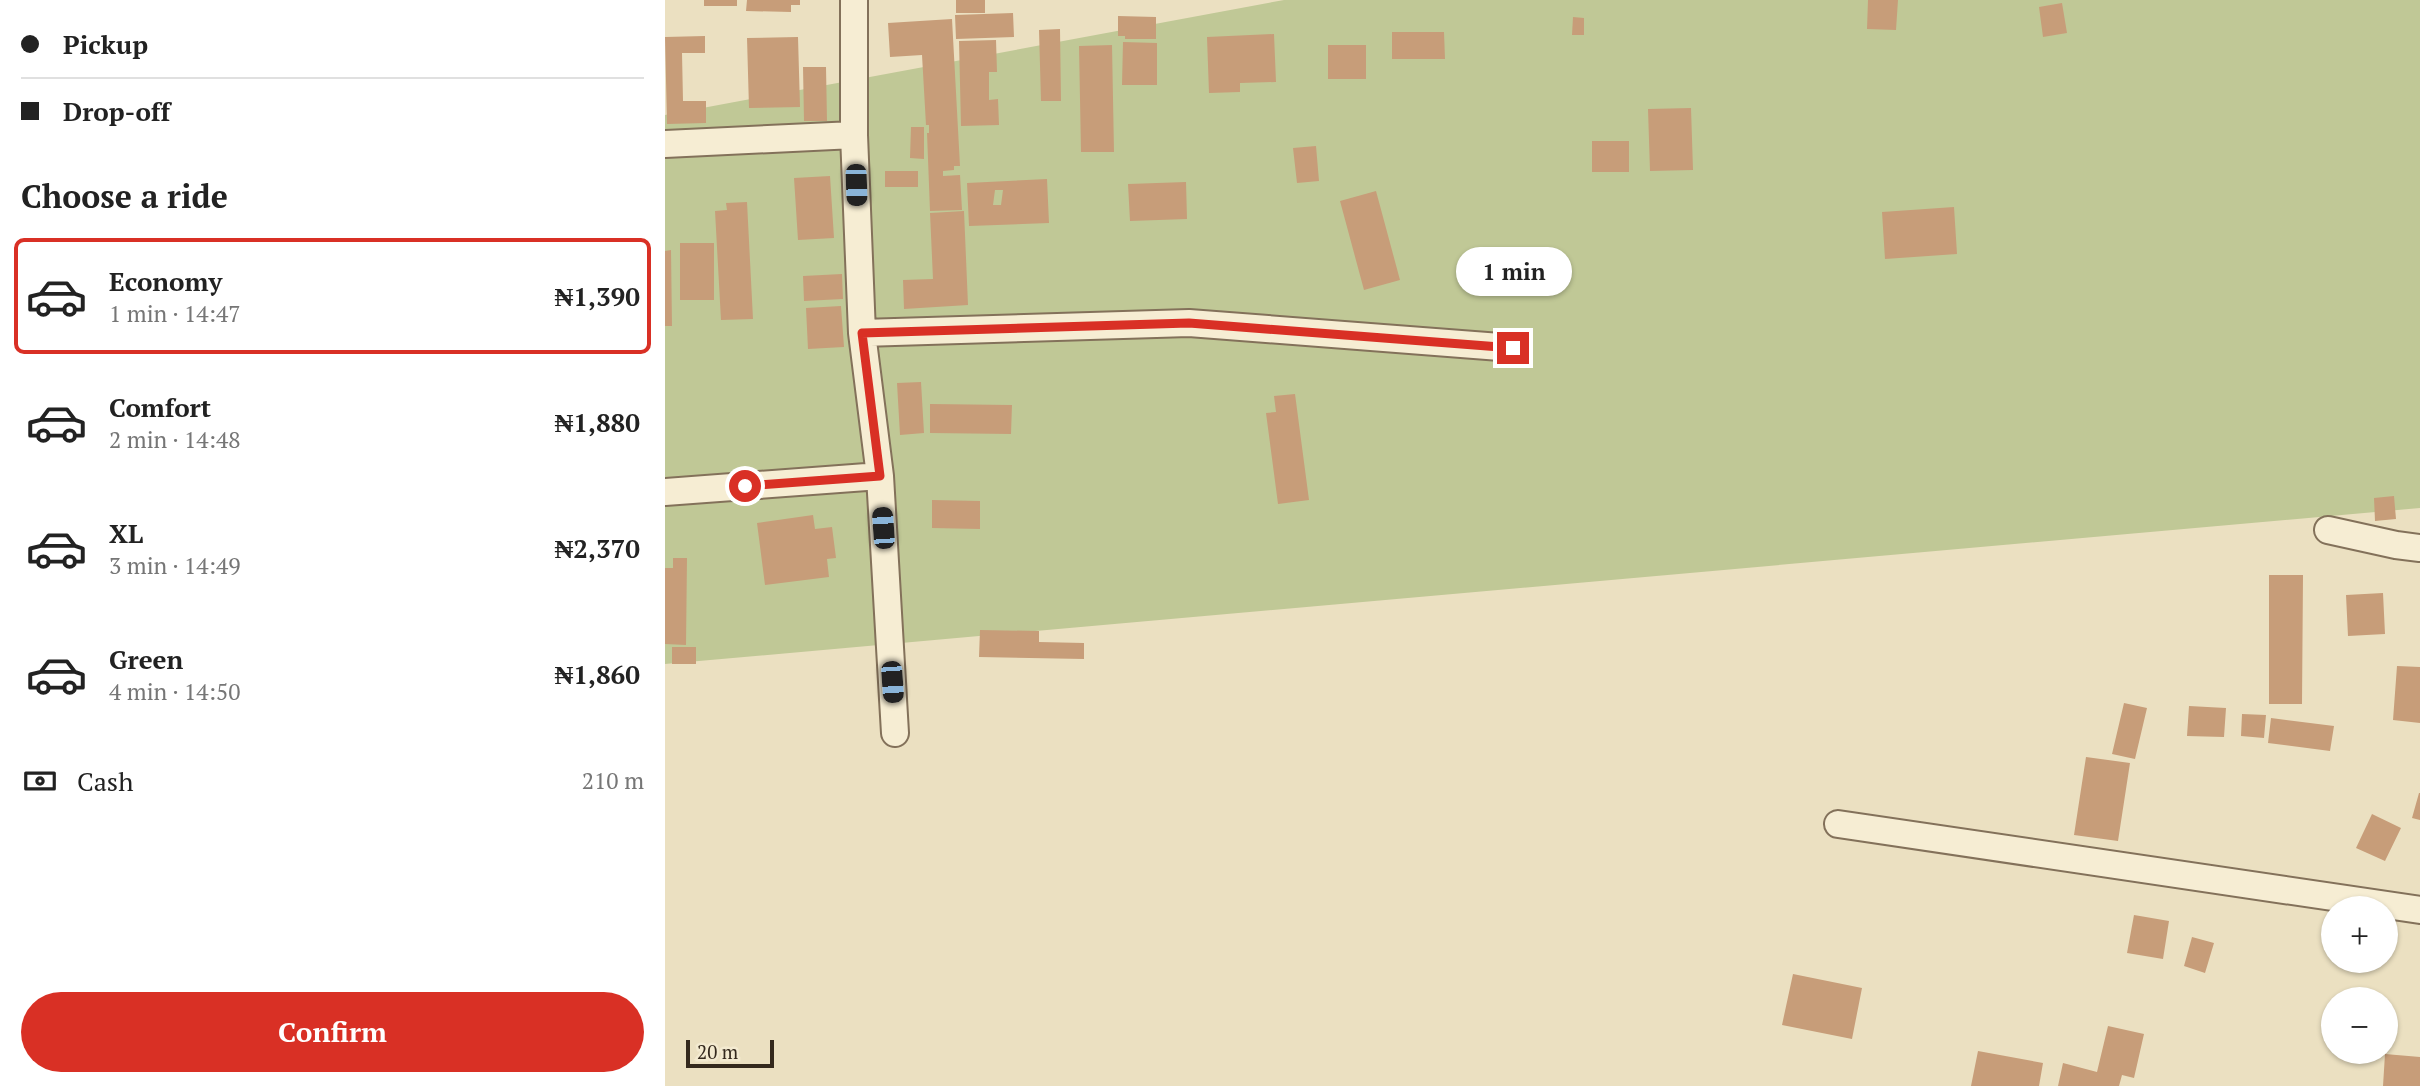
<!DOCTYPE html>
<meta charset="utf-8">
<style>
:root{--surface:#fff;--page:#f6f6f6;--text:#222;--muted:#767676;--line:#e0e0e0;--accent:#d93025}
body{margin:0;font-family:"PT Serif",serif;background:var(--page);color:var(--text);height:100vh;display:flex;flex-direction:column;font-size:26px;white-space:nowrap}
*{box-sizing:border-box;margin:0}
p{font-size:23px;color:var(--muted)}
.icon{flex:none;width:38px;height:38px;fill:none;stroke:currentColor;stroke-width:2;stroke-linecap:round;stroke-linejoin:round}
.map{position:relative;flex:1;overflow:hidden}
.sheet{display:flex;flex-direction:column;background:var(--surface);width:665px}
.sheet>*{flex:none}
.guide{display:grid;align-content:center;height:154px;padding:0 21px;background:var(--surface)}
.tools{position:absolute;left:1656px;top:896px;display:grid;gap:14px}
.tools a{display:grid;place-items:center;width:77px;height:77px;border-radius:50%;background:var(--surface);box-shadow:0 2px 5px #0004;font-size:35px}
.scale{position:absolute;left:21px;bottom:18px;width:88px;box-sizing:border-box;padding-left:7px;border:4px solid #34291d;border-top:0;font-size:19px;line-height:24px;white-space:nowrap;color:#34291d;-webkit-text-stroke:5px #f3ead0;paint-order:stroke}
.end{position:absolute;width:32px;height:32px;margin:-16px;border:9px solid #d93025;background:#fff;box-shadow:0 0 0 4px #fff}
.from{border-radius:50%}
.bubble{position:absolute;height:49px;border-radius:24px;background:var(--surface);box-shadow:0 2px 5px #0004;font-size:23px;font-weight:600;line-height:49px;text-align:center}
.car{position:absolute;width:21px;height:42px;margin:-21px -10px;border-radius:9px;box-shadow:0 0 5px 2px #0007;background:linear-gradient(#222 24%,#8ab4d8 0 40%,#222 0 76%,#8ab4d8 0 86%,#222 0)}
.guide b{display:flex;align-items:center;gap:24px;height:66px;font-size:26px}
.guide b+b{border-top:2px solid var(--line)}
.guide i{width:18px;height:18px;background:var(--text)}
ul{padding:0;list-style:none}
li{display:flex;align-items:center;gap:21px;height:116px;margin:0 14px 10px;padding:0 7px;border:4px solid transparent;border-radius:10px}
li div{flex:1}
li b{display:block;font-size:26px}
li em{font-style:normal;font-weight:600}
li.active{border-color:var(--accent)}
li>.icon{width:63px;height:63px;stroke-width:1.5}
h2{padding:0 21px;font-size:32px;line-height:84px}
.pay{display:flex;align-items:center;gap:18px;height:77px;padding:0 21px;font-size:26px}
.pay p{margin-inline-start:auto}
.cta{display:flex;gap:14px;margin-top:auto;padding:14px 21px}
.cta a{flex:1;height:80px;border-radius:42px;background:var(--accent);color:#fff;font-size:28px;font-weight:600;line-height:80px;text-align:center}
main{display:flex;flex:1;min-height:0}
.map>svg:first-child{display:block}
</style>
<main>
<section class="sheet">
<div class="guide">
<b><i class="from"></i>Pickup</b>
<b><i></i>Drop-off</b>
</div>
<h2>Choose a ride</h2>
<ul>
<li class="active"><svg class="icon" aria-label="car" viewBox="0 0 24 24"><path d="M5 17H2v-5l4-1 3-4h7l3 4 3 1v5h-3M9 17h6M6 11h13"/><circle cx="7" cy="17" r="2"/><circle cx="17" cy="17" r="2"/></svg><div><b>Economy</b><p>1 min · 14:47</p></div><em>₦1,390</em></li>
<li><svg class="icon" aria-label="car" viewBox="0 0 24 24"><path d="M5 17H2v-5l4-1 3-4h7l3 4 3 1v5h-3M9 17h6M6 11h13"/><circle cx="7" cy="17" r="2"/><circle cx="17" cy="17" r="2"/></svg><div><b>Comfort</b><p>2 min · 14:48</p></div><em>₦1,880</em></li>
<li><svg class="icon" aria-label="car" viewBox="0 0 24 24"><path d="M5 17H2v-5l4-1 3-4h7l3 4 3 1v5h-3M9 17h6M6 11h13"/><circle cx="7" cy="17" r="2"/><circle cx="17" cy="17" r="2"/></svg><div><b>XL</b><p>3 min · 14:49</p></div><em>₦2,370</em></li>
<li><svg class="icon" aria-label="car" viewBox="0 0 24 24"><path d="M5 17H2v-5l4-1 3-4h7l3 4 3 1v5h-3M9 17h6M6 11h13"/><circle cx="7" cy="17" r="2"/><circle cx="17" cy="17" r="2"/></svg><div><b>Green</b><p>4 min · 14:50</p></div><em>₦1,860</em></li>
</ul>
<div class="pay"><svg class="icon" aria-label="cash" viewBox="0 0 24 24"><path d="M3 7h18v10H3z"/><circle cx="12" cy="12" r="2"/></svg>Cash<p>210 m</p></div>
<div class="cta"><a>Confirm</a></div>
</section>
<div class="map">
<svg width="1755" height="1086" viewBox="0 0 1755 1086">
<rect width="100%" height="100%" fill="#ebe0c1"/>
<!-- green -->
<path fill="#c0c896" d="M619 0H1755V508L0 664V115Z"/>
<!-- building -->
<path fill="#c79d79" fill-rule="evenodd" d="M39 0H72V6H39Z
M82 0H135V5H126V12L81 11Z
M291 0H320V13H291Z
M1203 0H1233L1231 30 1202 29Z
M1397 3 1402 33 1378 37 1374 7Z
M348 13 349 37 291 39 290 15Z
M453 16 491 17V39H460V36H453Z
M908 17 919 18V35H907Z
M287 19 295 166H289V170L278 171V176L295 175 297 210 265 211 262 133H264V125H261L257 55 225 57 223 23Z
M395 29 396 101H376L374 30Z
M727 32H779L780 59H727Z
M609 34 611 82 575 83V92L544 93 542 37Z
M40 36V53H17L18 101H41V123L2 124 0 37Z
M133 37 135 107 84 108 82 38Z
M331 40 332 72H324V100L333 99 334 125 296 126 294 41Z
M458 42 492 43V85H457Z
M447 45 449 152H416L414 46Z
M663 45H701V79H663Z
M138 67H161L162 121H139Z
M1026 108 1028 170 985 171 983 109Z
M246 127H259V159L245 158Z
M927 141H964V172H927Z
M651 146 654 181 632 183 628 148Z
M220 171H253V187H220Z
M165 176 169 238 133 240 129 178Z
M382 179 384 223 304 226 302 183ZM330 190H338L336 205H328Z
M521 182 522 219 465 221 463 184Z
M711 191 735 280 699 290 675 201Z
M82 202 88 319 56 320 50 211 62 210 61 203Z
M1289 207 1292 254 1220 259 1217 212Z
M299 211 303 305 239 309 238 280 268 279 265 213Z
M15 243H49V300H15Z
M6 250 7 326H0V251Z
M177 274 178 299 139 301 138 276Z
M176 306 179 347 143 349 141 308Z
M256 382 259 433 235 435 232 383Z
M630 394 644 500 613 504 601 413 611 412 609 396Z
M265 404 347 405 346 434 265 433Z
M1729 496 1731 519 1710 521 1709 498Z
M267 500 315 501V529L267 528Z
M148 515 150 529 167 527 171 558 162 559 164 577 100 585 92 523Z
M8 558H22L21 645 0 644V568H8Z
M1604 575H1638L1637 704H1604Z
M1718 593 1720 634 1683 636 1681 595Z
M315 630 374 631V642L419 643V659L314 657Z
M7 647H31V664H7Z
M1732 666 1755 667V723L1728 720Z
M1459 703 1482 708 1470 759 1447 754Z
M1524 706 1561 708 1559 737 1522 736Z
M1577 714 1601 715 1599 738 1576 736Z
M1606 718 1669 726 1665 751 1603 743Z
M1421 757 1465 763 1453 841 1409 835Z
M1754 793H1755V820L1747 818Z
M1707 814 1736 828 1720 861 1691 848Z
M1469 915 1504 921 1498 959 1462 953Z
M1527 937 1549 943 1540 973 1519 966Z
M1128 974 1197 988 1187 1039 1117 1025Z
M1443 1026 1479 1034 1469 1078 1457 1075 1454 1086H1393L1398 1063 1432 1072Z
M1313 1051 1378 1063 1374 1086H1306Z
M1720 1054 1755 1057V1086H1718Z"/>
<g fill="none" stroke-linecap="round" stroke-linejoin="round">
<defs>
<path id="street" d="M189 0V135L197 333 215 476 230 733
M0 144 189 135
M197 333 524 323 848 348
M0 492 215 476
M1663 530 1731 545 1755 548
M1173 824 1755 910"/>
</defs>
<!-- street casing -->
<use href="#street" stroke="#83715a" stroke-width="30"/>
<!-- street -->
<use href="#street" stroke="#f6edd3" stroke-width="26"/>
</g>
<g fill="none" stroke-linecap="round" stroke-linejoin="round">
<!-- route -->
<path stroke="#d93025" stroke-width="9" d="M80 486 215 476 197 333 524 323 848 348"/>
</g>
</svg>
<div class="tools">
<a>+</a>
<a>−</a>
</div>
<div class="scale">20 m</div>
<i class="end from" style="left:80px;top:486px"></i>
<i class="end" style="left:848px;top:348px"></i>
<div class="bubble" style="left:791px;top:247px;width:116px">1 min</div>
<i class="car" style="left:191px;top:185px;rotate:178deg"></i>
<i class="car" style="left:218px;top:528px;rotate:356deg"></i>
<i class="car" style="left:227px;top:682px;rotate:176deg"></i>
</div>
</main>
